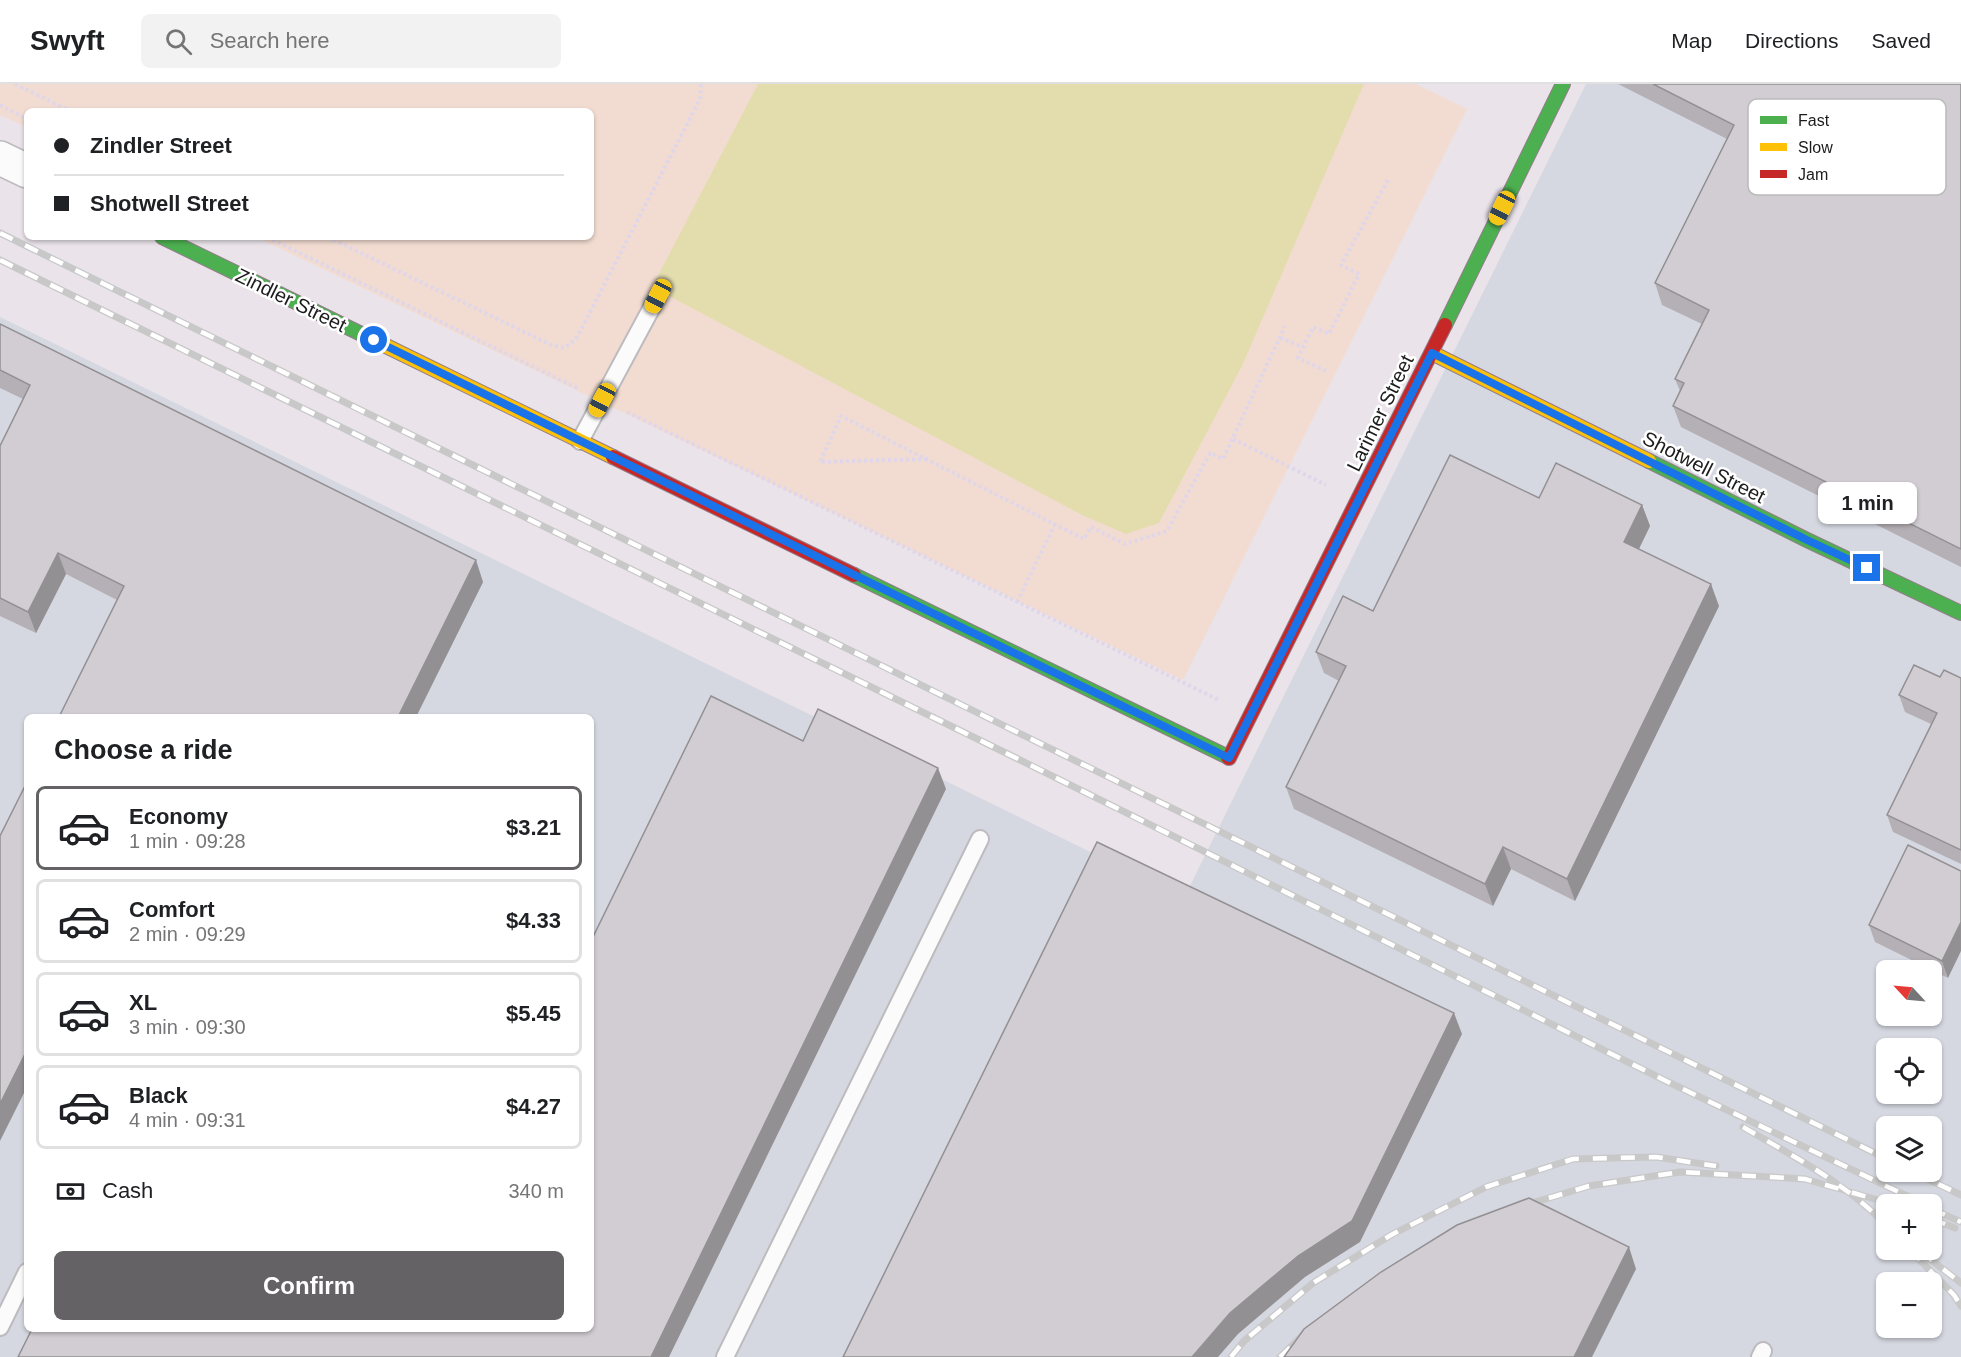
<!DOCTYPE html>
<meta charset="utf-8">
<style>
:root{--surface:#fff;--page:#f2f2f2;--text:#202124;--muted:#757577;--line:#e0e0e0;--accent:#646264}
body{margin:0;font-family:Arial,sans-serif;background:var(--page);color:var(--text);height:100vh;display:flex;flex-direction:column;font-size:22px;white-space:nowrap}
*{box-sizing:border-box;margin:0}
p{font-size:20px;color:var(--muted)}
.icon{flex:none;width:33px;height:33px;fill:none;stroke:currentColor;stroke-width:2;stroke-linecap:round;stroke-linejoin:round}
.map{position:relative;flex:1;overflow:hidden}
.details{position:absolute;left:24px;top:630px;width:570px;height:618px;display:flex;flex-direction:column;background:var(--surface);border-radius:9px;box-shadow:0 2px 4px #0004}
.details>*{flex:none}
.hud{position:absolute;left:24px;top:24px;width:570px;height:132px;border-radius:9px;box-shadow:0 2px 4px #0004;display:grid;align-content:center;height:132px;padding:0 30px;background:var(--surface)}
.needle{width:39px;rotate:296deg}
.fabs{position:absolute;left:1876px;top:876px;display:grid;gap:12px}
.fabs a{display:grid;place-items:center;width:66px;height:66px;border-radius:9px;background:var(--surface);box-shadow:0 2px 4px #0004;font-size:30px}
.end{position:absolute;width:27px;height:27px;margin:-14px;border:8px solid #1a73e8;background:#fff;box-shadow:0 0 0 3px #fff}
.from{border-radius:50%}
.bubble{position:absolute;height:42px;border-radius:9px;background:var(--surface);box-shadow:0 2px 4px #0004;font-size:20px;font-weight:700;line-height:42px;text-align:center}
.car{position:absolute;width:18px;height:36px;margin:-18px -9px;border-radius:8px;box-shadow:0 0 4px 2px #0007;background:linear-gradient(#f5c518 24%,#345 0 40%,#f5c518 0 76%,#345 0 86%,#f5c518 0)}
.hud b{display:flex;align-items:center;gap:21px;height:57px;font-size:22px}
.hud b+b{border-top:2px solid var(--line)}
.hud i{width:15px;height:15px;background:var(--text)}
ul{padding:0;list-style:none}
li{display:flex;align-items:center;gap:18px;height:84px;margin:0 12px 9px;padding:0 18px;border:3px solid var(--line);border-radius:9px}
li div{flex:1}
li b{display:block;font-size:22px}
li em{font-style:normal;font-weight:700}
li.active{border-color:var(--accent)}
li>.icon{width:54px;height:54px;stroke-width:1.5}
h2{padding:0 30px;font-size:27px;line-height:72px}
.pay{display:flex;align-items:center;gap:15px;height:66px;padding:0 30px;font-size:22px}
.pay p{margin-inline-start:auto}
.cta{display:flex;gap:12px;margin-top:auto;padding:12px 30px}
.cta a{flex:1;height:69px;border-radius:9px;background:var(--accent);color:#fff;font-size:24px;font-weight:700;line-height:69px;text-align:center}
header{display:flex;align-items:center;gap:36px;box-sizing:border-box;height:84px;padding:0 30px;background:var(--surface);border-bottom:2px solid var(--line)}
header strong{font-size:28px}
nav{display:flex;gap:33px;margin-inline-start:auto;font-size:21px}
.search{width:420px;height:54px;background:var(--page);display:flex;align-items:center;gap:15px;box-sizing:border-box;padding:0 21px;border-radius:9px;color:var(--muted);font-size:22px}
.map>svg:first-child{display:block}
</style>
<header>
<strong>Swyft</strong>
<div class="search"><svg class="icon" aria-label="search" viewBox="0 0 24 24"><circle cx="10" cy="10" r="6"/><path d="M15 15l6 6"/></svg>Search here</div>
<nav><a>Map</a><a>Directions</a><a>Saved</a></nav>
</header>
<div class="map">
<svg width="1961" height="1273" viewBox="0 0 1961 1273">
<rect width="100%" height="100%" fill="#eae4ea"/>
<!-- industrial -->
<path fill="#d5d8e0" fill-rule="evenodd" d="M1586 0H1961V1273H0V233L1184 814ZM27 633H591V1245H27ZM1887 886H1932V932H1887ZM1887 964H1932V1010H1887ZM1887 1042H1932V1088H1887ZM1887 1120H1932V1166H1887ZM1887 1198H1932V1244H1887Z"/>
<!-- park -->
<path fill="#f2dcd1" d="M0 0H1416L1467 25 1183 596 256 153H591V27H27V43L0 31Z"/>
<!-- pitch -->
<path fill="#e3ddae" d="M758 0H1364L1242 282 1159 439 1126 450 1084 432 652 203Z"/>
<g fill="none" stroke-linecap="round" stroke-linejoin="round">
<defs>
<path id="lane" d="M580 357 658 212
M0 1243 27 1188
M725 1273 980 755
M1760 1273 1763 1267"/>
<path id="street" d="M0 74 27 87"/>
<path id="fast" d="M162 153 384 261
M1445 241 1563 0
M1649 377 1807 456 1961 529
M854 491 1228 673"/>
<path id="slow" d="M384 261 613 373
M1432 269 1649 377"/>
<path id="jam" d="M613 373 854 491
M1228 673 1229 674 1445 241"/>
</defs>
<!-- lane casing -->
<use href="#lane" stroke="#bdbbbd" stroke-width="20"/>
<!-- street casing -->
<use href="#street" stroke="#bdbbbd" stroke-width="36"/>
<!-- fast casing -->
<use href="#fast" stroke="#947d8b" stroke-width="16"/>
<!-- slow casing -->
<use href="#slow" stroke="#947d8b" stroke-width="16"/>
<!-- jam casing -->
<use href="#jam" stroke="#947d8b" stroke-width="16"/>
<!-- path -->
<path stroke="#e0d6ea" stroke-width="4" stroke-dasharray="3 3" stroke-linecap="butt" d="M15 0 70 27
M0 21 27 35
M267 153 579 305
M328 153 551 261 564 264 574 257 581 246 700 15 701 0
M1280 254 1303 263
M1326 287 1298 274 1313 243 1329 250 1359 190 1341 181 1388 96
M627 328 1219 616
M1233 355 1326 401
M927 375 820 378 841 332 1084 455 1091 443 1125 460 1167 447 1210 369 1223 375 1285 242
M1017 518 1055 440"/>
<!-- lane -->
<use href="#lane" stroke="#fcfbfc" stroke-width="16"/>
<!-- street -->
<use href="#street" stroke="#fcfbfc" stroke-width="33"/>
<!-- fast -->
<use href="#fast" stroke="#4caf50" stroke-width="14"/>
<!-- slow -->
<use href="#slow" stroke="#ffc107" stroke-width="14"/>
<!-- jam -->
<use href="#jam" stroke="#c62828" stroke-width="14"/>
<defs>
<path id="rail" d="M0 149 1887 1075
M0 176 1010 671 1660 994 1924 1120
M1743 1043C1793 1072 1847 1100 1887 1142
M1913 1088 1961 1111
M1522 1122 1589 1102 1680 1088 1805 1095 1892 1120
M1932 1125 1961 1138
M1932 1135 1955 1144
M1910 1166 1954 1211 1961 1222
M1921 1168 1961 1199
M1231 1273 1244 1257 1313 1199 1391 1151 1486 1103 1573 1075 1656 1073 1716 1082
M1280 1273 1304 1250"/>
</defs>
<!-- rail casing -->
<use href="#rail" stroke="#c9c8c9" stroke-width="7"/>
<!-- rail -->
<use href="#rail" stroke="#fff" stroke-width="4.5" stroke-dasharray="14" stroke-linecap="butt"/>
</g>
<!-- wall -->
<path fill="#b5b0b5" d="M1618 0H1961V483L1681 343 1673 322 1680 307 1675 295 1702 240 1662 221 1655 199 1727 55Z
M0 240 483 498 416 633H59L117 516 66 490 36 549 0 532V362L23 315 0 304Z
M1539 414 1642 421 1650 442 1639 465 1719 522 1575 817 1511 785 1493 822 1294 725 1286 703 1339 597 1324 589 1316 568 1373 527Z
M1940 593 1961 594V780L1893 748 1887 731 1931 640 1905 628 1899 611Z
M1961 787 1948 894 1875 858 1869 841Z"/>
<!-- shaded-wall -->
<path fill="#939094" d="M1642 421 1650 442 1632 479 1624 458Z
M58 469 66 490 36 549 28 528Z
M476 476 483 498 416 633H398Z
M1711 500 1719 522 1575 817 1567 795Z
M938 684 946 705 669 1273H651Z
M1503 763 1511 785 1493 822 1485 800Z
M1961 838V867L1948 894 1942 877Z
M1454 929 1462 950 1360 1158 1305 1193 1238 1250 1218 1273H1192L1230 1229Z
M27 966V1003L0 1057V1020Z
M1629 1163 1636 1185 1592 1273H1574Z"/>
<!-- building -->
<path fill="#d2cdd3" stroke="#939094" stroke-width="1.5" d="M1653 0H1961V465L1673 322 1684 299 1675 295 1709 226 1655 199 1734 41Z
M0 240 476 476 398 633H59L124 502 58 469 28 528 0 514V362L30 301 0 286Z
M1450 371 1539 414 1556 379 1642 421 1624 458 1711 500 1567 795 1503 763 1485 800 1286 703 1346 582 1316 568 1343 512 1373 527Z
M1914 581 1940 593 1944 586 1961 594V766L1887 731 1937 629 1899 611Z
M711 612 803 657 818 625 938 684 651 1273H18L32 1245H591V857Z
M27 698V966L0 1020V752Z
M1097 758 1454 929 1352 1137 1298 1172 1230 1229 1192 1273H843Z
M1908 761 1961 787V838L1942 877 1869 841Z
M1529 1114 1629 1163 1574 1273H1284L1304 1245 1381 1188 1457 1141Z"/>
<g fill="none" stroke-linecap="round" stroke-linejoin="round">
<!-- route -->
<path stroke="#1a73e8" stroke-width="8" d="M374 256 1229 674 1432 269 1807 456 1867 484"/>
</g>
<g text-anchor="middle" stroke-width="5" stroke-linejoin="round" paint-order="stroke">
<!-- street labels -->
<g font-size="20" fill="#1c1c1c" stroke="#fff">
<text transform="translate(291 216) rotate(26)" y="7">Zindler Street</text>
<text transform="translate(1380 329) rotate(-64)" y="7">Larimer Street</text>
<text transform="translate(1704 383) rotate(27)" y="7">Shotwell Street</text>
</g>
</g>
<!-- legend -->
<rect x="1748" y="15" width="198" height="96" rx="9" fill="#fff" stroke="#bbb" stroke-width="1.5"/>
<rect x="1760" y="32" width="27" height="8" fill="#4caf50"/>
<rect x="1760" y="59" width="27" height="8" fill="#ffc107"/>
<rect x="1760" y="86" width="27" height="8" fill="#c62828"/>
<g font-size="16" fill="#1c1c1c">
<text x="1798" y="42">Fast</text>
<text x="1798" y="69">Slow</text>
<text x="1798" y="96">Jam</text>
</g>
</svg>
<div class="fabs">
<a><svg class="needle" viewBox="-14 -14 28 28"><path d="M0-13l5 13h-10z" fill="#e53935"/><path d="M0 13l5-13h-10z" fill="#757577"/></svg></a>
<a><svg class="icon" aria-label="locate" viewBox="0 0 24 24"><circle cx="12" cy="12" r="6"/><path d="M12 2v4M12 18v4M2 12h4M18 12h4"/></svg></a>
<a><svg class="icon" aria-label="layers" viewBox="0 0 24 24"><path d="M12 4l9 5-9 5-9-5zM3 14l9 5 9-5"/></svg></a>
<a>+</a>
<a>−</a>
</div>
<i class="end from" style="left:374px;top:256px"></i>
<i class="end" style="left:1867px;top:484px"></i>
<div class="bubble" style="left:1818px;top:398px;width:99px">1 min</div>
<i class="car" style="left:1502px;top:124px;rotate:206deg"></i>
<i class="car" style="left:658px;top:212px;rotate:208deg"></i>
<i class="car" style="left:602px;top:316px;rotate:208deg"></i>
<div class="hud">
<b><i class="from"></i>Zindler Street</b>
<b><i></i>Shotwell Street</b>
</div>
<section class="details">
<h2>Choose a ride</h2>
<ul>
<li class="active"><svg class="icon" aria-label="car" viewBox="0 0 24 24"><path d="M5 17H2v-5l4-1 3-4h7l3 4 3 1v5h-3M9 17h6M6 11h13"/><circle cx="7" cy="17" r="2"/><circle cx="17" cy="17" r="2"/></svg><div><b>Economy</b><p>1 min · 09:28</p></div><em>$3.21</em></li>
<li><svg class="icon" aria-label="car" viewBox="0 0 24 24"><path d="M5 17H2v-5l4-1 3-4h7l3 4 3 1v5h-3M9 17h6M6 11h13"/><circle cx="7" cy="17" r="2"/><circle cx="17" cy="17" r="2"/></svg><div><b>Comfort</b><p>2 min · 09:29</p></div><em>$4.33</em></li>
<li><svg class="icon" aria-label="car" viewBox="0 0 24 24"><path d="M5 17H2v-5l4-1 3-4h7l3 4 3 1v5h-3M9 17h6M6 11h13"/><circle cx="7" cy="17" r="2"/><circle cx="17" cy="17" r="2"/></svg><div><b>XL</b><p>3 min · 09:30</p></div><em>$5.45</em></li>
<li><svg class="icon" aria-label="car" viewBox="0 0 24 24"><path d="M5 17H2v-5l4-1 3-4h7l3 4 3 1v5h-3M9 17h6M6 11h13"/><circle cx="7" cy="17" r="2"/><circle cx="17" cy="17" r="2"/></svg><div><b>Black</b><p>4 min · 09:31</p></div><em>$4.27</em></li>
</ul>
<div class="pay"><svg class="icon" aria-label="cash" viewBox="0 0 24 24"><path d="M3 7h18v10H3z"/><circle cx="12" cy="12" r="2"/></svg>Cash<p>340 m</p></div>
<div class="cta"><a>Confirm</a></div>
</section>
</div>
